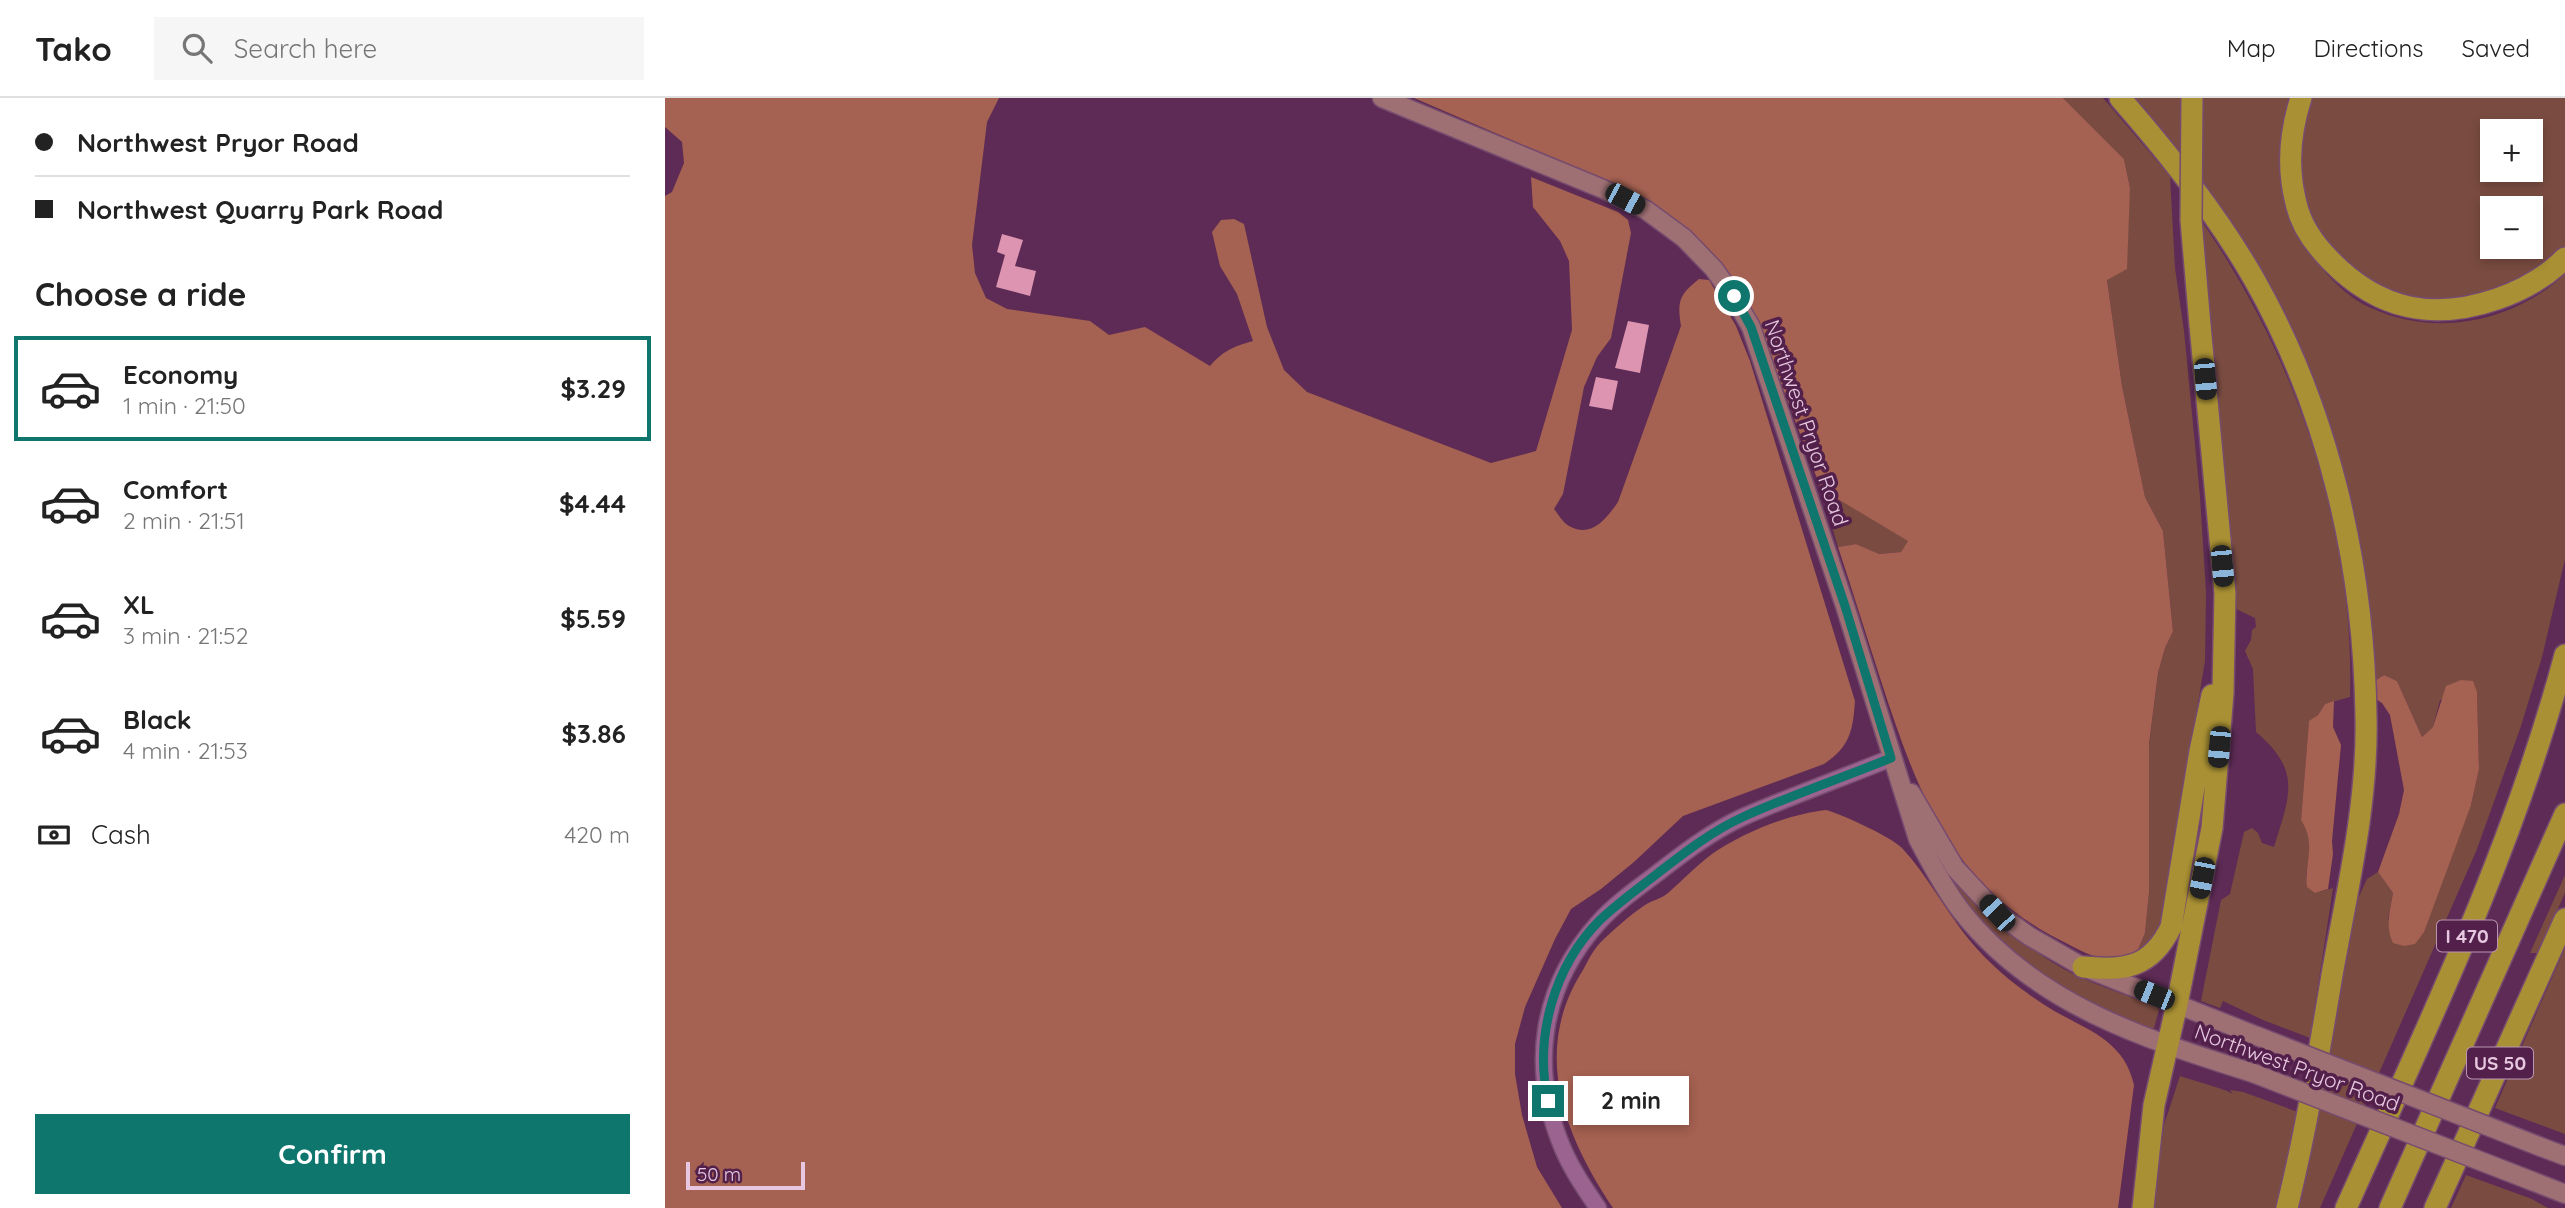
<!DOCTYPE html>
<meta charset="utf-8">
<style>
:root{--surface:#fff;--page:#f6f6f6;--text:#222;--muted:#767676;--line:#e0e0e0;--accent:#0f766e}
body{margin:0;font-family:Quicksand,sans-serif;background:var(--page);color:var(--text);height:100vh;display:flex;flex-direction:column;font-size:26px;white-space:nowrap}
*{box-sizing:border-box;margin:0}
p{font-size:23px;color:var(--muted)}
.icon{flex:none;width:38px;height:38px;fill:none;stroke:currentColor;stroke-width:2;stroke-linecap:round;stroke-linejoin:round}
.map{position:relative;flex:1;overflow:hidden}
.side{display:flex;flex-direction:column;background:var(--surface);width:665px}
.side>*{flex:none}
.banner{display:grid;align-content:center;height:154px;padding:0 35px;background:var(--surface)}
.fabs{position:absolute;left:1815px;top:21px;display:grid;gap:14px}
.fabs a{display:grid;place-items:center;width:63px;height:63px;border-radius:0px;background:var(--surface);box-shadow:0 4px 10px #0003;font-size:35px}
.scale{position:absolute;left:21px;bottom:18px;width:119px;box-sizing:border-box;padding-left:7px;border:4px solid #e7c8e0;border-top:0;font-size:19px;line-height:24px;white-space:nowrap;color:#e7c8e0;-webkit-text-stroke:5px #52204a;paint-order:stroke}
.end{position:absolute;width:32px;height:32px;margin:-16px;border:9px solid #0f766e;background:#fff;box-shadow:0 0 0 4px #fff}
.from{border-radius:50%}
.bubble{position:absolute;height:49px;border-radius:0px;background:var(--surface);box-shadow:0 4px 10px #0003;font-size:23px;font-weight:800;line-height:49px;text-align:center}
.car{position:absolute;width:21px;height:42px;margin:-21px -10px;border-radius:9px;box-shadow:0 0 5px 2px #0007;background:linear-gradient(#222 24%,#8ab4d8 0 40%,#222 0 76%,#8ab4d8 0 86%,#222 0)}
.banner b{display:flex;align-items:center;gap:24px;height:66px;font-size:26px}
.banner b+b{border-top:2px solid var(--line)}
.banner i{width:18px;height:18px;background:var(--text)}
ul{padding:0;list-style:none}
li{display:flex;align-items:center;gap:21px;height:105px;margin:0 14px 10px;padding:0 21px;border:4px solid transparent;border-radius:0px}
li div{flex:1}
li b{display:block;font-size:26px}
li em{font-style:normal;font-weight:800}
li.selected{border-color:var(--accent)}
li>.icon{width:63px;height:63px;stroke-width:1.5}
h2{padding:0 35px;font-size:32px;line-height:84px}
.pay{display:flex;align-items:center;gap:18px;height:77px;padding:0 35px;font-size:26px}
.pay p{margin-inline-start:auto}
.cta{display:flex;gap:14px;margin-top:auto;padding:14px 35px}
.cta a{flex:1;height:80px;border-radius:0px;background:var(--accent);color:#fff;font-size:28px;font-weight:800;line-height:80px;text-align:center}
header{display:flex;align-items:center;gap:42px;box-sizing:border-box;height:98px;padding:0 35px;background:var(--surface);border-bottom:2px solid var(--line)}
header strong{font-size:33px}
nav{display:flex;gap:38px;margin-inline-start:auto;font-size:24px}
.search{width:490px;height:63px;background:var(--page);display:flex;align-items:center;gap:18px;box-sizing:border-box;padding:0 24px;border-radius:0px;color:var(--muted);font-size:26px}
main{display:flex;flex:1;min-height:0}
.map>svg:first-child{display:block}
</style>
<header>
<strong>Tako</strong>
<div class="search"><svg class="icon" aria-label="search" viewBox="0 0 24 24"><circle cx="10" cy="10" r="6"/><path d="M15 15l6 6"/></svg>Search here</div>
<nav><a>Map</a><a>Directions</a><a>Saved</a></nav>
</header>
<main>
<section class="side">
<div class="banner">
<b><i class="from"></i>Northwest Pryor Road</b>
<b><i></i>Northwest Quarry Park Road</b>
</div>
<h2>Choose a ride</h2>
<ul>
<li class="selected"><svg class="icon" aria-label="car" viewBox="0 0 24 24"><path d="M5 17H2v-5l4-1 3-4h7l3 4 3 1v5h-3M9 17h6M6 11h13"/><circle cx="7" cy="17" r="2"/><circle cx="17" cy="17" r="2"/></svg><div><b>Economy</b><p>1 min · 21:50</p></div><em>$3.29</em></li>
<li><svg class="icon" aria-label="car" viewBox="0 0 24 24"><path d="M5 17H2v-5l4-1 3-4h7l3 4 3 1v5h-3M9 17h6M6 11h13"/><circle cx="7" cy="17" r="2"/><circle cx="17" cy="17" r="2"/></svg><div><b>Comfort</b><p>2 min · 21:51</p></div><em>$4.44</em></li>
<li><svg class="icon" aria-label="car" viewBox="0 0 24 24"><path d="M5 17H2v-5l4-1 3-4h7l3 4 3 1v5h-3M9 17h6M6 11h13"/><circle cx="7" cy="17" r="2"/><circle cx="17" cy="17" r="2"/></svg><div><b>XL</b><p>3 min · 21:52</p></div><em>$5.59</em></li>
<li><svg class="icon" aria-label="car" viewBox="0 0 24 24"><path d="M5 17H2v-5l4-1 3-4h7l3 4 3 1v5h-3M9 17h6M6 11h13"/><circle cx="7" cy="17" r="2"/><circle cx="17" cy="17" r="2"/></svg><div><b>Black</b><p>4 min · 21:53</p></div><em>$3.86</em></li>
</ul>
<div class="pay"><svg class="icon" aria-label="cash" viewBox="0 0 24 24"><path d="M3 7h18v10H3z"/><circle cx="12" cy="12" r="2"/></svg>Cash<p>420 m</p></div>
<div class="cta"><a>Confirm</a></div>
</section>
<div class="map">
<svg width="1900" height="1110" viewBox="0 0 1900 1110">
<rect width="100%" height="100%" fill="#5d2b55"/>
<!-- green -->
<path fill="#7a4c41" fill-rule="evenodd" d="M1398 0H1438L1505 78 1510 170 1519 233 1535 399 1541 494 1540 563 1496 826 1491 841 1472 854 1480 835 1484 795V647L1493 575 1500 550 1508 532 1498 433 1480 399 1457 288 1442 182 1463 113 1465 90 1459 61Z
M1463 0H1627C1620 26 1613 51 1616 79 1618 107 1630 135 1647 158 1662 178 1683 200 1706 210 1771 240 1849 224 1900 176V461L1877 559 1856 628 1812 751 1655 1110H1632L1645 1060 1686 816 1702 781 1713 774 1728 795 1723 822 1806 707 1814 671 1812 594 1775 602 1768 629 1757 639 1732 583 1719 577 1711 582 1706 580 1643 281Z
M1648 0H1900V151L1881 168 1817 202 1736 201 1683 169 1653 134 1643 111 1636 84 1635 56 1639 29ZM1827 33H1866V72H1827ZM1827 110H1866V149H1827Z
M1533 118C1630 256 1690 429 1685 599L1660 606 1653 617 1644 624 1636 722 1644 734 1645 750 1641 778 1650 795 1668 790 1645 940 1598 922 1558 903 1555 910 1536 903 1556 802 1565 796 1579 734 1587 730 1593 735 1597 745 1609 749C1625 697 1637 673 1591 634L1588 571 1580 553 1586 542 1587 532 1591 529 1590 520 1569 510Z
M1156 391 1244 443 1236 454 1213 456 1191 446 1173 449Z
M1261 739C1296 793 1352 848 1410 877 1436 889 1464 898 1491 908L1494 912 1489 930 1484 931C1410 902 1344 866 1297 800 1283 780 1272 759 1261 739Z
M1900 777V795L1873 855H1865Z
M1900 850V1036L1830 1010Z
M1515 978C1526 982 1561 991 1568 996L1565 992 1578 994 1633 1014 1612 1110H1488L1499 1027Z
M1801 1077 1867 1101 1883 1110H1786Z"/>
<!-- forest -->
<path fill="#a56151" d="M0 0H334L322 24 307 147 310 175 321 200 342 211 425 223 444 237 480 229 545 268C558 253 569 248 588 243L572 196 555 168 547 134 556 122 569 121 579 126 602 229 619 272 642 294 826 365 871 353 907 232 904 163 895 143 868 109 866 79 953 114 963 122 966 135 946 240 932 259 919 289 898 396 889 411C893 416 898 425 904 428 926 441 942 420 953 404L1016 228C1012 203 1014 197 1034 181L1044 182 1071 228 1085 263 1190 603C1188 632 1185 649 1159 666L1018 718 969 764 936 791 906 811 890 841 860 909 850 946V976L857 1017 872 1069 897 1110H0V98L7 94 19 65 17 44 0 29Z
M749 0H1398L1459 61 1465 90 1462 171 1442 182 1457 288 1480 399 1498 433 1508 533 1500 550 1493 575 1484 646V795L1480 835 1472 854C1439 869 1423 856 1393 841 1286 786 1252 693 1217 586 1202 540 1188 494 1173 449L1191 446 1214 456 1236 454 1243 443 1156 391 1094 227 1077 193 1051 160 991 110 958 90Z
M1719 577 1732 583 1757 639 1768 629 1781 588 1796 582 1808 583 1812 594 1814 671 1806 707 1759 834 1750 846 1739 848 1728 845C1720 829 1725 812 1728 795L1713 774 1734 716 1739 692 1725 617 1717 605 1709 600 1711 582Z
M1669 603 1668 629 1676 647 1667 743 1668 756 1663 791 1650 795 1642 789C1639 763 1652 747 1636 722L1644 623 1653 617 1660 606Z
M1161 712C1178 717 1225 738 1237 750 1263 778 1281 814 1306 844 1326 868 1352 889 1378 906 1416 931 1458 938 1469 987L1453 1110H948C899 1037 866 953 918 872 923 863 928 852 935 845 948 832 965 817 980 807 988 802 996 801 1003 795 1018 782 1032 767 1047 756 1079 734 1124 716 1161 712Z"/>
<!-- building -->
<path fill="#dc94b1" d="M337 136 358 142 350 168 371 173 365 198 331 189 340 157 332 154Z
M963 223 984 227 975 275 950 270Z
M931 279 953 283 947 312 924 308Z"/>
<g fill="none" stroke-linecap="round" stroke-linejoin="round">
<defs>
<path id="street" d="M933 1110C920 1091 907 1072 898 1051 864 971 875 890 933 825 949 807 971 791 990 777 1017 756 1047 733 1078 719 1126 698 1177 680 1226 660"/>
<path id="secondary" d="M717 0 938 91 981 112 1019 140 1049 171 1068 198 1086 229 1180 508 1253 741C1266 766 1280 792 1297 814 1371 907 1480 941 1588 975
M1246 695 1290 770 1332 815 1364 838 1418 869 1592 938
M1876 1049 1900 1058
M1867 1083 1900 1096"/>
<path id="highway" d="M1455 0C1504 56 1552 116 1589 181 1664 313 1699 468 1701 619 1703 705 1682 793 1667 877 1654 955 1641 1033 1622 1110
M1636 0C1625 34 1622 70 1631 105 1636 128 1650 147 1666 163 1714 212 1768 223 1832 201 1858 192 1880 180 1900 160
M1418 869C1460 873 1486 870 1506 829L1535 653 1547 597
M1478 1110 1489 1007 1512 906 1547 730 1558 595 1560 495 1535 227
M1681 1110C1762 929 1849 749 1900 557
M1725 1110 1900 716
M1770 1110 1900 821"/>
</defs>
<!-- street casing -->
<use href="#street" stroke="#764b6f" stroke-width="19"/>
<!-- secondary casing -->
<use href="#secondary" stroke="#764b6f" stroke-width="21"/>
<!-- highway casing -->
<use href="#highway" stroke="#764b6f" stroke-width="24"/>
<!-- street -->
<use href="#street" stroke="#9a6390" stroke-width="16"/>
<!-- secondary -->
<use href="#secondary" stroke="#9e7074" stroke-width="18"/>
<!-- highway -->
<use href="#highway" stroke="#a99034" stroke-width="21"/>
<defs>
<path id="secondary-bridge" d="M1592 938 1876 1049
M1588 975 1867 1083"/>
<path id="highway-bridge" d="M1527 0 1526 122 1535 227"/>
</defs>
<!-- secondary-bridge casing -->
<use href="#secondary-bridge" stroke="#764b6f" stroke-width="21" stroke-linecap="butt"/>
<!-- highway-bridge casing -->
<use href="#highway-bridge" stroke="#764b6f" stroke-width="24" stroke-linecap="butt"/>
<!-- secondary-bridge -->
<use href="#secondary-bridge" stroke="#9e7074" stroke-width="18"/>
<!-- highway-bridge -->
<use href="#highway-bridge" stroke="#a99034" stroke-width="21"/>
</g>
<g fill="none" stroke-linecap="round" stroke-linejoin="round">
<!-- route -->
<path stroke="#0f766e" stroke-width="9" d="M883 1003C869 939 889 868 935 822 953 805 974 790 993 775 1019 755 1047 733 1078 719 1126 697 1177 680 1226 660L1180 508 1086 229 1069 198"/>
</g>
<g text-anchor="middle" stroke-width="7" stroke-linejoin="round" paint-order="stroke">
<!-- shield labels -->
<g fill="#52204a" stroke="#ba96b3" stroke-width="2">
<rect x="1772" y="822.5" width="60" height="31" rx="5"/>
<rect x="1802" y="949.5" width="66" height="31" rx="5"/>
</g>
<g font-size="19" font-weight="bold" fill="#e7c8e0">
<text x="1802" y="845">I 470</text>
<text x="1835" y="972">US 50</text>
</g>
<!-- street labels -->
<g font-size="21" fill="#e7c8e0" stroke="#52204a">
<text transform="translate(1141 325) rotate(71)" y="7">Northwest Pryor Road</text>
<text transform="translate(1632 970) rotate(20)" y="7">Northwest Pryor Road</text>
</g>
</g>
</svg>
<div class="fabs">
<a>+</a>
<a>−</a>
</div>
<div class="scale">50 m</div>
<i class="end from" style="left:1069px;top:198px"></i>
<i class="end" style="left:883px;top:1003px"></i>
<div class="bubble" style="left:908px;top:978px;width:116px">2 min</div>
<i class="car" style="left:960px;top:101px;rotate:118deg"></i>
<i class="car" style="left:1540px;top:281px;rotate:175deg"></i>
<i class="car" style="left:1557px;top:468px;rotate:175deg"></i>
<i class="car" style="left:1554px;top:649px;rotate:185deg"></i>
<i class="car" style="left:1537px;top:780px;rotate:191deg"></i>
<i class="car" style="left:1332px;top:815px;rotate:317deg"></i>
<i class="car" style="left:1489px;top:897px;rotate:292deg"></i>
</div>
</main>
